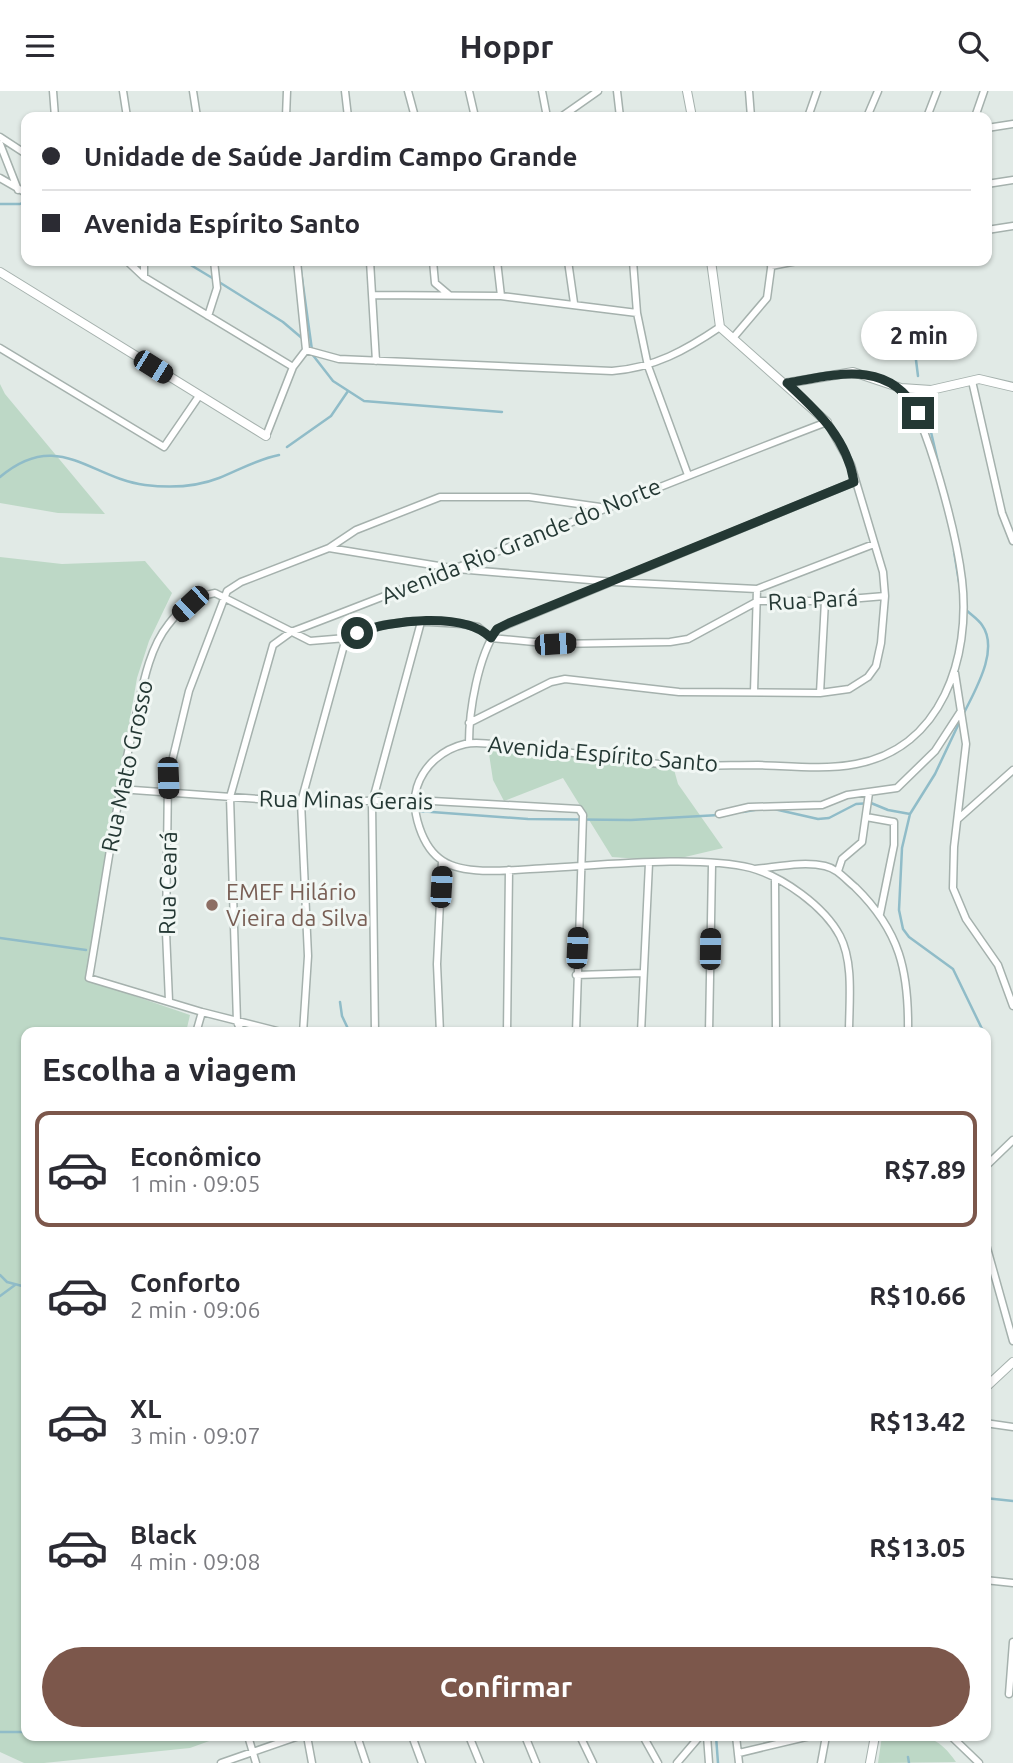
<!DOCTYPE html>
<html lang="pt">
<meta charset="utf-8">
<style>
:root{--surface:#fff;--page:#f7f7f7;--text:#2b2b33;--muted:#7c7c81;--line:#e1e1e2;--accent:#7c574b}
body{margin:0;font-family:Ubuntu,sans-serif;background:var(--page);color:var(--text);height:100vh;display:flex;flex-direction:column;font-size:26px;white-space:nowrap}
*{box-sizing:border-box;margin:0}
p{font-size:23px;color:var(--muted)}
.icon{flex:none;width:38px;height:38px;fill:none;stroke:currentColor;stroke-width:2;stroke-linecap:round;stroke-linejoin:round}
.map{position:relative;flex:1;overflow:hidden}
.drawer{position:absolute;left:21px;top:936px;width:970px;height:714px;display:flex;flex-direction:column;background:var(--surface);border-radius:14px;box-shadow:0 2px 5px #0004}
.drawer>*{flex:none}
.guide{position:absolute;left:21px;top:21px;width:971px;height:154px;border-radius:14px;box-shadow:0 2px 5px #0004;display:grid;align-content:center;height:154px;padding:0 21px;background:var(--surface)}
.end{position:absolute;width:32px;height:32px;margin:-16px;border:9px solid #243834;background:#fff;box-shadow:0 0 0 4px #fff}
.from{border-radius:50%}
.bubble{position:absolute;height:49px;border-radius:24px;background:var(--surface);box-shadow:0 2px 5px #0004;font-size:23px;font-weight:600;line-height:49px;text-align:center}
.car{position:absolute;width:21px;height:42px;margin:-21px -10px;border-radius:9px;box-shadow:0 0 5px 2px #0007;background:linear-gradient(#222 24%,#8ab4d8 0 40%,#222 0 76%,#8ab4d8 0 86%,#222 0)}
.guide b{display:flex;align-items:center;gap:24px;height:66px;font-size:26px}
.guide b+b{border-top:2px solid var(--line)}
.guide i{width:18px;height:18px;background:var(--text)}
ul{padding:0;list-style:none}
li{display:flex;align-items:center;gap:21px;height:116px;margin:0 14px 10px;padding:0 7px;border:4px solid transparent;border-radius:14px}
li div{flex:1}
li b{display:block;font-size:26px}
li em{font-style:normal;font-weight:600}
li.selected{border-color:var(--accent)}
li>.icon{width:63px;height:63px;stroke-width:1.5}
h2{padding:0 21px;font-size:32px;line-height:84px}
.button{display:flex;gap:14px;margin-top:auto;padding:14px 21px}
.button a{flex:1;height:80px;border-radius:42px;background:var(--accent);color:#fff;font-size:28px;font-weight:600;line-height:80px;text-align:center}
header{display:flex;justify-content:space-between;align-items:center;height:91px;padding:0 21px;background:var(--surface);font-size:32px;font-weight:600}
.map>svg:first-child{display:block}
</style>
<header><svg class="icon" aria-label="menu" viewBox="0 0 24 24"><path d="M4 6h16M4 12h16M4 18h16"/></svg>Hoppr<svg class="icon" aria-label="search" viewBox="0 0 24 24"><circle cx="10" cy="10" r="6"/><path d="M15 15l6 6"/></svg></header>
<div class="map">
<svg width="1013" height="1672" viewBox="0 0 1013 1672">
<rect width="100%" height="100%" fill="#e1eae6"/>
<!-- green -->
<path fill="#bdd8c6" d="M0 293 5 303 105 423 58 422 0 412Z
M0 466 62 473 145 470 172 502 149 550 137 587 85 888 190 924 186 941 26 942V1645H223L190 1657 44 1672H24L0 1661Z
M495 657 673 675 678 693 723 757 668 770 612 766 563 687 504 710 493 689 489 663Z
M882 1645C918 1645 934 1639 956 1671L878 1672Z"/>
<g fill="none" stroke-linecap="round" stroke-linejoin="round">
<!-- stream -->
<path stroke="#90bcc8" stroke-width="2.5" d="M0 113H20L26 110
M184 170 214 188
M300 173 312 259
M219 191 283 231 303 248
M914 253 918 285
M312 263 333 290 364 310 502 321
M924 311 941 384
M287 356 331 325 348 300
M0 386C58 337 90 387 145 394 169 397 196 396 219 387 239 379 258 368 279 364
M954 460 959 491
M963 624C974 601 1000 559 982 534 978 528 970 523 965 518
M960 630 935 683 910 723 902 757 899 819 903 838 909 846 953 878 984 942
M774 718 818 728 829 727 856 713 871 712 888 719 910 723
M418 720 528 728 631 729 719 724
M743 721 760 718
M0 847 86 859
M340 911 342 925 350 942
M985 945 989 966 985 989
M0 1184 7 1191 26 1196
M0 1205 15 1194
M985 1407 1013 1410
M0 1641H26
M716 1645 718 1672
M908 1666 909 1672"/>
<defs>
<path id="minor" d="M53 0 55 26
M123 0 127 26
M193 0 197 26
M345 0 348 26
M408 0 415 26
M469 0 475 26
M542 0 547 26
M617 0 620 26
M749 0 751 26
M286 26 287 0
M561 26 598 0
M808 26 817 0
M867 26 878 0
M927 26 937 0
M975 26 984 0
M987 37 1013 33
M0 46 26 63
M0 53 18 99
M0 87 26 102
M987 93 1013 89
M987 139 1013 135
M127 170 144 186 293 276
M144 170V186
M370 170 376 270
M433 170 435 192 448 203
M497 170 501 205
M568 170 574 212
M633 170 637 222 648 275 688 384
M771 175 797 170
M373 204 501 205 637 222
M208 225 217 197 214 170
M733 247 767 207 772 170
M0 257 164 356 199 305
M306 259 339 268 612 280C654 277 686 259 720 236
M972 290 1002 422 1013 450
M266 345 293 276 306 259 297 170
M329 457 457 478 614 491 757 498 874 453
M955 582 966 653 954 756 953 797 966 828 998 874 1013 915
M754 601 757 498
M820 602 825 510
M469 652C469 619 478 566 497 538L854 391
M119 698 301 711 414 709 579 718 583 724 576 942
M719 723 749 716 822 714 847 704 897 697 935 660 961 620
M866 726 894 731V754L880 823
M958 728 1013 679
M755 778C777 776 803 770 825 775 838 778 845 788 855 796 900 840 909 880 908 942
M838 780 842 768 862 751 869 702
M775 788 776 942
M576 884 643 882
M169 910 166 841 168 687 189 600 227 500 241 491 329 457 356 439 440 406H529L600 416
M196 942 202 921
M242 942 237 931 230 706 273 554 291 541C471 473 648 399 827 331L851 374 883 481 885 505 881 552 876 575 868 586 849 598 820 602 679 601 565 588 551 591 469 632
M285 942 202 921 89 887C104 801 115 715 135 629 142 599 148 559 168 534 179 519 196 505 215 502L310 550 346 547 383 534 413 530 462 533 478 536 491 547 555 553 670 551 688 548 758 510H825L885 505
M303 942 308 865 301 711 346 547
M375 942 372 712 421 531
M440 942 437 873 442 770
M507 942 509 779
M641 942 649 772
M709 942 712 774
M849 942C849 912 854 872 840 845 824 815 783 786 751 777 699 764 603 774 548 777 520 778 467 786 443 770 422 757 410 719 417 696 424 674 443 658 465 653 480 650 496 654 510 655 561 659 610 668 660 673 693 676 726 674 758 674 790 675 825 679 856 673 942 657 971 566 962 489 957 447 928 327 901 297
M985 1076 1013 1049
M985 1150 1013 1250
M985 1332 1013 1336
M985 1489 1013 1492
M1009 1603 1013 1551
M248 1645 256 1672
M307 1645 312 1672
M357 1645 366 1672
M412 1645 422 1672
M469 1645 480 1672
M525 1645 536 1672
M580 1645 593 1672
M643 1645 658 1672
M707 1645 709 1672
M736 1645 739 1672
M951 1645 979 1672
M739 1662 810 1645
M221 1672 299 1645
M677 1672 700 1645
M821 1672 826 1645"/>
<path id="tertiary" d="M687 0 692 26
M711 170 720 236 827 331
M0 181 266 345
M787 292 853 281 901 297 931 299 979 288 1013 296
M985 1297 1013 1271
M870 1672 875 1645"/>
</defs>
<!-- minor casing -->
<use href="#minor" stroke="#a5b1ad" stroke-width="9"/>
<!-- tertiary casing -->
<use href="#tertiary" stroke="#a5b1ad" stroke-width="10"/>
<!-- minor -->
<use href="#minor" stroke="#fff" stroke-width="6"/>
<!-- tertiary -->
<use href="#tertiary" stroke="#fff" stroke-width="8"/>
</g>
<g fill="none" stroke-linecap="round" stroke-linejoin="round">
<!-- route -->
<path stroke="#243834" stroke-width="9" d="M357 542C389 529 465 520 491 547L497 538 509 532 854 391C847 347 818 321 787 292 837 283 890 268 918 322"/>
</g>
<!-- markers -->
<circle fill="#8d6e63" stroke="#f1f7f4" stroke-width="2.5" cx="212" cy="814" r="7"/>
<g text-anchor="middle" stroke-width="6" stroke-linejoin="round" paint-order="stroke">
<!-- street labels -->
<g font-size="23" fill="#243834" stroke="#f1f7f4">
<text transform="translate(521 450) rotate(-22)" y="8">Avenida Rio Grande do Norte</text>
<text transform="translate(813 509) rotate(-3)" y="8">Rua Pará</text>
<text transform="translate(603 663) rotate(5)" y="8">Avenida Espírito Santo</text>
<text transform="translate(127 675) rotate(-78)" y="8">Rua Mato Grosso</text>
<text transform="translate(346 709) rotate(1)" y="8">Rua Minas Gerais</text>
<text transform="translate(168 792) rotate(-89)" y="8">Rua Ceará</text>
</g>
<!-- education labels -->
<g font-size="23" fill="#785e54" stroke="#f1f7f4" text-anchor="start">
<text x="226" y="809">EMEF Hilário<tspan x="226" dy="26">Vieira da Silva</tspan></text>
</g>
</g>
</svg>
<i class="end from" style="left:357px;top:542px"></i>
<i class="end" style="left:918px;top:322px"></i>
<div class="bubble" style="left:861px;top:220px;width:116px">2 min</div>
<i class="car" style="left:153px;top:276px;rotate:122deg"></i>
<i class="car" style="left:190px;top:513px;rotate:227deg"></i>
<i class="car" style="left:555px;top:553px;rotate:86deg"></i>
<i class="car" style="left:168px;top:687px;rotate:178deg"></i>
<i class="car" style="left:441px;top:796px;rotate:3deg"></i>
<i class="car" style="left:577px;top:857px;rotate:3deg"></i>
<i class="car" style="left:710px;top:858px;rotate:1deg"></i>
<div class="guide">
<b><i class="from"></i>Unidade de Saúde Jardim Campo Grande</b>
<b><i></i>Avenida Espírito Santo</b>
</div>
<section class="drawer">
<h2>Escolha a viagem</h2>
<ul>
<li class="selected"><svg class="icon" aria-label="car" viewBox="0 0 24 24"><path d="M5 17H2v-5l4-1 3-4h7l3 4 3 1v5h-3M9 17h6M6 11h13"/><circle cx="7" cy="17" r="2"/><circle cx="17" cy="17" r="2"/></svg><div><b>Econômico</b><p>1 min · 09:05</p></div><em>R$7.89</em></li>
<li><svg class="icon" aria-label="car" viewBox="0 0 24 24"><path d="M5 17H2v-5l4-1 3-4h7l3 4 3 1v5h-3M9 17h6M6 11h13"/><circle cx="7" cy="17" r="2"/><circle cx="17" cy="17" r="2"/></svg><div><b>Conforto</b><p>2 min · 09:06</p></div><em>R$10.66</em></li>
<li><svg class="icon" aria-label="car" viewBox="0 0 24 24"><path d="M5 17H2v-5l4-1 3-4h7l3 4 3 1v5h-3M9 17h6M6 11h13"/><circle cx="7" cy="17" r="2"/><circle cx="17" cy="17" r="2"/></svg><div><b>XL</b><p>3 min · 09:07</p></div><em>R$13.42</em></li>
<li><svg class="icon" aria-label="car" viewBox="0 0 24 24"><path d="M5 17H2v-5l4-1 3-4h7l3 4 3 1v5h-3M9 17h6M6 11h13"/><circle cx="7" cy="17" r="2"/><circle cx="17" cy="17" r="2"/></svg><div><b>Black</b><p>4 min · 09:08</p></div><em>R$13.05</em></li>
</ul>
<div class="button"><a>Confirmar</a></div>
</section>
</div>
